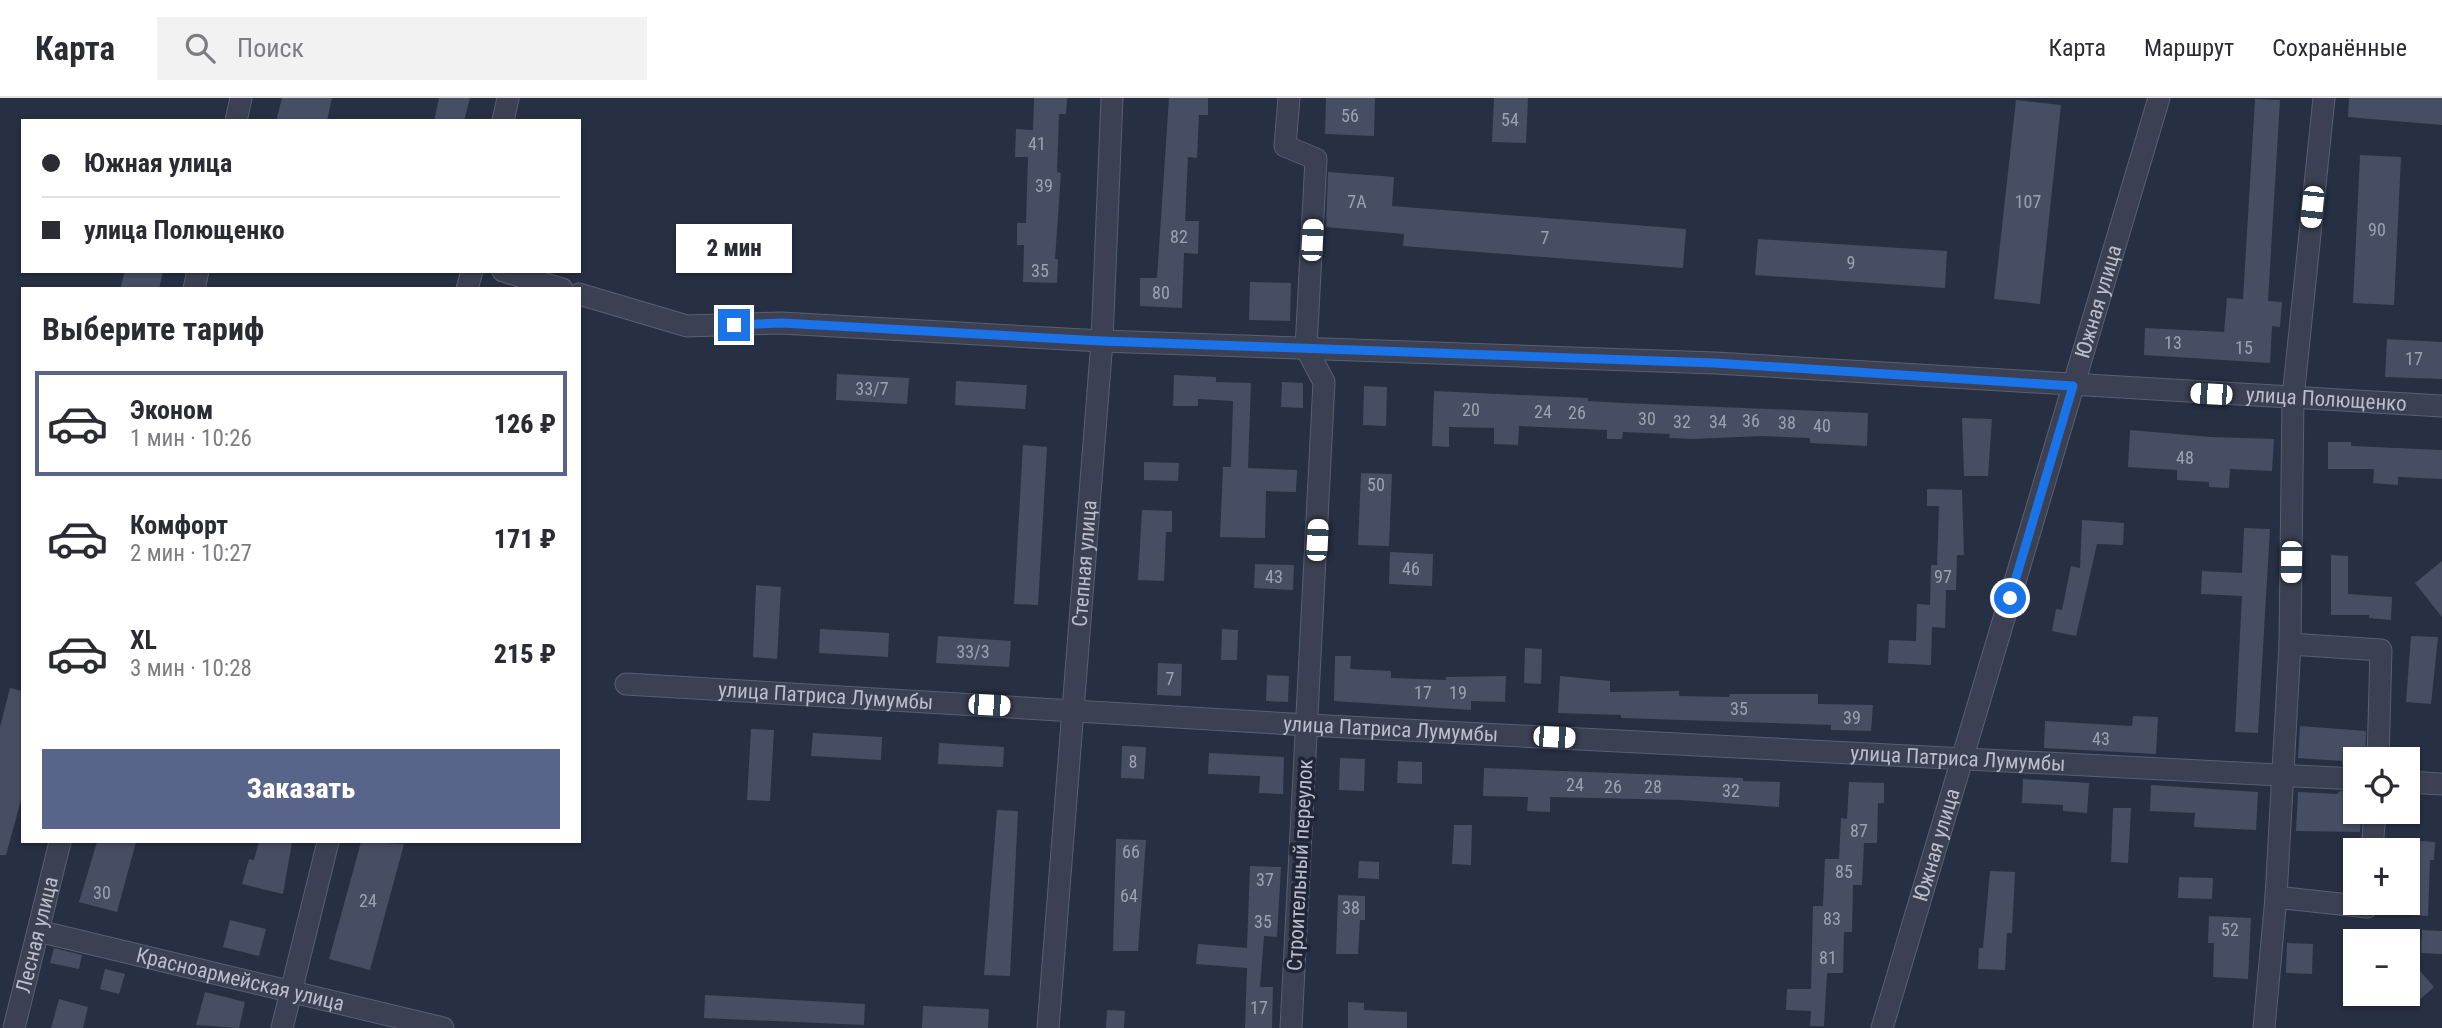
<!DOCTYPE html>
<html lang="ru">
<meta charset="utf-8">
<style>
:root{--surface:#fff;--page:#f2f2f3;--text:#2b2b33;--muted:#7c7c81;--line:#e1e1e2;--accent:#59648b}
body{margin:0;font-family:"Roboto Condensed",sans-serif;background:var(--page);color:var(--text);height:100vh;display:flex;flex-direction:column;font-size:26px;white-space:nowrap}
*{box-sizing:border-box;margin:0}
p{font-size:23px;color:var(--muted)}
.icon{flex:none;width:38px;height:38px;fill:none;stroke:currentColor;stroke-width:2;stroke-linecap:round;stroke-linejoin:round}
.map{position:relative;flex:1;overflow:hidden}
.sheet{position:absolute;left:21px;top:189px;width:560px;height:556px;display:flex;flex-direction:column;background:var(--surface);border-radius:0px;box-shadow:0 2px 5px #0004}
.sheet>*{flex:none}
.banner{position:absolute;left:21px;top:21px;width:560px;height:154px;border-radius:0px;box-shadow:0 2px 5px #0004;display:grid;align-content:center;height:154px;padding:0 21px;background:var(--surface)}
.buttons{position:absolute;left:2343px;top:649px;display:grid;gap:14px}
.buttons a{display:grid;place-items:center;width:77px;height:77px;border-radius:0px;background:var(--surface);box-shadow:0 2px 5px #0004;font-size:35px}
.end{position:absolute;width:32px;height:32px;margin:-16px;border:9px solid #1a73e8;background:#fff;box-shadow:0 0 0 4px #fff}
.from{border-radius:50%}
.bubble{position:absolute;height:49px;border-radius:0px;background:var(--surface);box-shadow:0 2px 5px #0004;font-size:23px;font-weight:800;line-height:49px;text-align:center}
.car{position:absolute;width:21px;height:42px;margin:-21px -10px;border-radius:9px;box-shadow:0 0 5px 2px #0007;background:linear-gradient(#fff 24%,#345 0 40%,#fff 0 76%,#345 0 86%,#fff 0)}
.banner b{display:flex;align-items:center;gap:24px;height:66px;font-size:26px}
.banner b+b{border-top:2px solid var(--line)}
.banner i{width:18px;height:18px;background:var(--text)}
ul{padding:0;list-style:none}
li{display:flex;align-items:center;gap:21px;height:105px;margin:0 14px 10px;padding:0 7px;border:4px solid transparent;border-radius:0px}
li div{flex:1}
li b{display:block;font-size:26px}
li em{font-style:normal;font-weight:800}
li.current{border-color:var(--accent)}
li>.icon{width:63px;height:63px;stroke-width:1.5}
h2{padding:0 21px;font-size:32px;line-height:84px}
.cta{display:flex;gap:14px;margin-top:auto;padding:14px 21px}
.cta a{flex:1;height:80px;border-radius:0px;background:var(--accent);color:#fff;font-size:28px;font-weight:800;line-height:80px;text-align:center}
header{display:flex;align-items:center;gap:42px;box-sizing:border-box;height:98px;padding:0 35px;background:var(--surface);border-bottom:2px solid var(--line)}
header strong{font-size:33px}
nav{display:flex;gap:38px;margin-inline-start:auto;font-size:24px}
.search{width:490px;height:63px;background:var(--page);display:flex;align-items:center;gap:18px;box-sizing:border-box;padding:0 24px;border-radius:0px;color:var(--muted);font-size:26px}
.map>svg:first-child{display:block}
</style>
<header>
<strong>Карта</strong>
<div class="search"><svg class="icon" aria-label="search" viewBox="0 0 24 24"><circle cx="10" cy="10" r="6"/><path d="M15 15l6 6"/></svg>Поиск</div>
<nav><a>Карта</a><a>Маршрут</a><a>Сохранённые</a></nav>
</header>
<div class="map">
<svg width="2442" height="930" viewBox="0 0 2442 930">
<rect width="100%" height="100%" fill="#272f43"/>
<!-- building -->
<path fill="#464e64" d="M282 0H332L327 23H276Z
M439 0H470L464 23H434Z
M1034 0H1067L1066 16H1059L1057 74 1061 75 1055 161H1058L1057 185 1023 184 1024 147H1017V125H1026L1028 59H1015L1016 31 1033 32Z
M1169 0H1208V17H1199L1197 60 1188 59 1185 123H1199L1198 156 1184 155 1182 210 1140 208V180H1157Z
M1326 0H1375L1374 38 1325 36Z
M1494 0H1528L1526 45 1492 44Z
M2349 0H2442V27L2348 19Z
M2255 1 2280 2 2268 203 2282 204 2280 229 2272 228 2270 265 2144 257 2145 230 2224 234 2227 200 2243 201Z
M2016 2 2061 7 2040 206 1994 201Z
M2360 57 2401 59 2394 207 2353 205Z
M1328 74 1394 79 1392 108 1686 131 1683 170 1403 148 1404 136 1326 129Z
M1758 141 1947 153 1945 190 1755 177Z
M125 173H163L159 191H120Z
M1250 184 1291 185 1290 223 1249 222Z
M2387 241 2442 244V281L2385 279Z
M837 276 909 280 907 306 836 302Z
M1174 277 1216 279V284L1251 285 1248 370 1297 372 1296 394 1266 393 1265 440 1220 439 1223 369H1231L1233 303 1198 301V308H1173Z
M956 283 1027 287 1025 311 955 307Z
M1282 284 1303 285V310L1281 309Z
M1364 288 1387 289 1386 328 1363 327Z
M1434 293 1588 300V303L1624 305 1868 315 1867 348 1810 345V340L1762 338 1693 341 1669 340 1670 336 1623 334 1622 341H1607V332L1519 328 1518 347 1494 346V330L1449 329V349L1432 348Z
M1962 320 1992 321 1988 378H1964Z
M2130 332 2211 339 2274 341 2272 373 2230 371 2229 390 2209 389V384L2177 382V372L2128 369Z
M2328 344H2351V348L2442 352V381L2398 379V387L2373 385 2374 371H2328Z
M1023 347 1047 349 1038 507 1014 506Z
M1144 364 1179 365 1178 383 1144 382Z
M1361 375 1392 376 1389 448 1358 447Z
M1927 391 1962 392 1964 457H1957L1956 492H1946L1945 530 1932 529 1931 567 1888 565 1889 542 1916 543 1917 506 1930 507 1931 467H1937L1939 408H1927Z
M1142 412 1172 413V434H1166L1164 483 1138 482Z
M2082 422 2124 425 2123 447 2097 446 2076 538 2052 533 2056 511 2062 512 2071 468 2080 470Z
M2244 430 2270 431 2258 635 2235 634 2242 498 2201 496 2202 473 2242 475Z
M1390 454 1433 456 1432 488 1389 486Z
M2331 457 2348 458V496L2392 499 2391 522 2369 520V517H2331Z
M2442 463V519L2415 485Z
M1255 466 1294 467 1293 492 1254 490Z
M756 487 781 489 777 561 753 559Z
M820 531 889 535 888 559 819 555Z
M1222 531 1238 532 1237 562H1221Z
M938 538 1011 543 1009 569 936 565Z
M2411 538 2438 539 2431 606 2406 604Z
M1525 550 1542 551 1541 586 1524 585Z
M1335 558H1351L1350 571 1391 573V580L1446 582V579L1506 578 1505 604 1471 603V612L1334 603Z
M1158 565 1182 566 1181 598 1157 597Z
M1267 577 1289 578 1288 604 1266 603Z
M1560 578 1610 583V594L1679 593V598L1729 599 1730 596H1818V606L1873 607 1871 633 1831 632V627L1621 620V617L1558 615Z
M10 590 23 593V695L6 757H0V629Z
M2133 618 2158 619 2156 656 2044 650 2045 623 2132 628Z
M2300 628 2366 633 2365 662H2356V668L2342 667V663L2298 660Z
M751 631 774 632 770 703 747 702Z
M813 635 882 639 881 662 811 658Z
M939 645 1004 649 1003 669 938 666Z
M1122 648 1146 649 1144 681 1121 680Z
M1209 655 1284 659 1283 696 1259 695 1260 678 1208 676Z
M1340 660 1365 661 1364 693 1339 692Z
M1398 663 1422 664V686L1397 685Z
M1484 670 1743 680V683L1780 684 1779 709 1682 702 1550 699V714L1527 713 1528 699 1483 698Z
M2023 681 2089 685 2087 715 2063 713V707L2022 705Z
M1849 684 1884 685V705H1878L1877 745H1864L1862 787H1853L1852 834H1844L1843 875H1827L1824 928H1810L1811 913 1786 912 1787 891H1811L1813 808H1823L1825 761H1839L1841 720 1847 721Z
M2151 687 2258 694 2256 732 2194 729 2195 715 2150 713Z
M2340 693 2356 694V714H2362L2360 734 2296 733 2298 694 2337 696Z
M2113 710H2131L2128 765 2111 764Z
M997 712 1018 713 1010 878 984 877Z
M1454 727H1472L1471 767 1452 766Z
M1116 741 1146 742 1138 853H1113Z
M2408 742 2435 744 2434 762H2430L2428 818 2408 817Z
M97 744H136L117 814 79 804Z
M259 744H292L283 796 242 786 249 761 254 762Z
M361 744 404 746 370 872 329 861Z
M1359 763 1379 764V781L1358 780Z
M1250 768 1281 769 1277 839 1264 838 1260 889H1273L1272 930H1245L1247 870 1196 866 1198 846 1247 850Z
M1990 773 2015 774 2012 835H2007L2005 872 1978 871 1979 850H1983Z
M2179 779 2213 780 2212 801 2178 800Z
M1338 797 1365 798V822H1360L1358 856H1336Z
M2209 818 2251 820 2248 881 2213 879 2214 845H2208Z
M230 822 266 831 259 858 223 849Z
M2422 832 2442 833V856L2421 855Z
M2287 845 2313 846 2312 876 2286 875Z
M54 850 82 857 79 871 50 865Z
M2408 859 2434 889 2416 905 2408 895Z
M105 871 125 876 119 896 100 891Z
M205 894 245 904 239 930 196 927Z
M705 897 865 906 864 927 704 920Z
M59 901 88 909 83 930H51Z
M1348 904 1364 905V912L1407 914V930H1348Z
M923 908 989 911 988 930H922Z
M1107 912 1125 913 1124 930H1106Z"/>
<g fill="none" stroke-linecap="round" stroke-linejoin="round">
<defs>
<g id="minor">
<path d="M1289 0 1285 48 1316 61 1306 250 1324 284 1291 930"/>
<path d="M2324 0 2293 300 2290 546 2381 552 2378 662"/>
<path d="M236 23 241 0"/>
<path d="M503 23 508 0"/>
<path d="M503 173 562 191"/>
<path d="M194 191 198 173"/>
<path d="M467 191 472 173"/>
<path id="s1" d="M579 196 687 228 781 225 1102 243 1715 265 2442 308"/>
<path id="s2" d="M626 586 1308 627 2356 681"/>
<path d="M2408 684 2442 686"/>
<path d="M2372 752 2375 714"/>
<path d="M2276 799 2290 546"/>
<path id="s3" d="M38 833 443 930"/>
<path id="s4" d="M14 930 60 744"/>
<path d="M282 930 328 744"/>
<path id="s5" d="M1048 930 1102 243 1112 0"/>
<path id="s6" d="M1882 930 2159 0"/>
<path d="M2264 930 2276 799 2367 809V805"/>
</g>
</defs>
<!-- minor casing -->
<use href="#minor" stroke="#5a5f70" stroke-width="23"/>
<!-- minor -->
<use href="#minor" stroke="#3b4152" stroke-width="21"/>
</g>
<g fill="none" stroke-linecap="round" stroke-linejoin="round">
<!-- route -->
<path stroke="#1a73e8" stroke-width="9" d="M734 227 782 225 1101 243 1715 265 2073 288 2010 500"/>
</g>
<g text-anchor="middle" stroke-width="7" stroke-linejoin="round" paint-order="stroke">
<!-- number labels -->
<g font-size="18" fill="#9ca1b2">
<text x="1350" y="24">56</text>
<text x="1510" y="28">54</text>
<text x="1037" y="52">41</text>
<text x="1044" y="94">39</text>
<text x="1357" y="110">7А</text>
<text x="2028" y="110">107</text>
<text x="2377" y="138">90</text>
<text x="1179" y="145">82</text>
<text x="1545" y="146">7</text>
<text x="1851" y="171">9</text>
<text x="1040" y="179">35</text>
<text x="1161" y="201">80</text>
<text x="2173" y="251">13</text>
<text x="2244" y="256">15</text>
<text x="2414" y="267">17</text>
<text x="872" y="297">33/7</text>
<text x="1471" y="318">20</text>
<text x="1543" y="320">24</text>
<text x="1577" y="321">26</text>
<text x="1647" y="327">30</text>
<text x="1751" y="329">36</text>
<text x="1682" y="330">32</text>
<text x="1718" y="330">34</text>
<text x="1787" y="331">38</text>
<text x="1822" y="334">40</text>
<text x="2185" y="366">48</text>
<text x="1376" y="393">50</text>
<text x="1411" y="477">46</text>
<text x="1274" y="485">43</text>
<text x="1943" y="485">97</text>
<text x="973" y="560">33/3</text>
<text x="1170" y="587">7</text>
<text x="1423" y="601">17</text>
<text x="1458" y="601">19</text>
<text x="1739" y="617">35</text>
<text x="1852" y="626">39</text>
<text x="2101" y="647">43</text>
<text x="1133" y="670">8</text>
<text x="1575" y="693">24</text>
<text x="1613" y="695">26</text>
<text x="1653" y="695">28</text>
<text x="1731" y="699">32</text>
<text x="1859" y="739">87</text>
<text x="1131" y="760">66</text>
<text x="1844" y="780">85</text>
<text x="1265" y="788">37</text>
<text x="102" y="801">30</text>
<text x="1129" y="804">64</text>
<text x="368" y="809">24</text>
<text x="1351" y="816">38</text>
<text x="1832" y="827">83</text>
<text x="1263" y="830">35</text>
<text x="2230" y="838">52</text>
<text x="1828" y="866">81</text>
<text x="1259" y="916">17</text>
</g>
<!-- street labels -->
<g font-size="21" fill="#b9bdcc" stroke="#202638">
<text dy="7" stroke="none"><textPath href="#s6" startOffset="758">Южная улица</textPath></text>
<text dy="7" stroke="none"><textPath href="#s1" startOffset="1754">улица Полющенко</textPath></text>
<text dy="7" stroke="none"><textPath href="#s5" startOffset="466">Степная улица</textPath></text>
<text dy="7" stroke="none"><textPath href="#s2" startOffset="200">улица Патриса Лумумбы</textPath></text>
<text dy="7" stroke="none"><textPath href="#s2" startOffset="766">улица Патриса Лумумбы</textPath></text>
<text dy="7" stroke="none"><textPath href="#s2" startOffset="1334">улица Патриса Лумумбы</textPath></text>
<text dy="7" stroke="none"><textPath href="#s6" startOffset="191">Южная улица</textPath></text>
<text transform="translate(1300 767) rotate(-87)" y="7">Строительный переулок</text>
<text dy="7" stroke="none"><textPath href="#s4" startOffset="96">Лесная улица</textPath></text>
<text dy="7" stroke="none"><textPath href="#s3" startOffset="208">Красноармейская улица</textPath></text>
</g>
</g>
</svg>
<div class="buttons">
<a><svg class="icon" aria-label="locate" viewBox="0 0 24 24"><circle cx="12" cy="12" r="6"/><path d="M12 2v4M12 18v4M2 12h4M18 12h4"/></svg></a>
<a>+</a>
<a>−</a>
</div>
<i class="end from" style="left:2010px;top:500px"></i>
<i class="end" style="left:734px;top:227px"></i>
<div class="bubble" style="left:676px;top:126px;width:116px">2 мин</div>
<i class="car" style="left:2312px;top:109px;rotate:186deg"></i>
<i class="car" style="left:1312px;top:142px;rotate:3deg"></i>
<i class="car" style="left:2211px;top:296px;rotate:273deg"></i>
<i class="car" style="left:1317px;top:442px;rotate:3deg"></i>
<i class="car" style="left:2291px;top:464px;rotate:181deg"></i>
<i class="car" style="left:989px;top:607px;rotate:93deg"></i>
<i class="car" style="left:1554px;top:639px;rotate:93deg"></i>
<div class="banner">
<b><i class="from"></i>Южная улица</b>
<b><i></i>улица Полющенко</b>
</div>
<section class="sheet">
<h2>Выберите тариф</h2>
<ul>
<li class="current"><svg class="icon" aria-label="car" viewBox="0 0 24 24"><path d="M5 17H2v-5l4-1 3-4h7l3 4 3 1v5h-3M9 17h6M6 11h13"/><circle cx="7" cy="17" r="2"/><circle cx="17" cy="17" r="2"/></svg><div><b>Эконом</b><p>1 мин · 10:26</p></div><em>126 ₽</em></li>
<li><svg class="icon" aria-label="car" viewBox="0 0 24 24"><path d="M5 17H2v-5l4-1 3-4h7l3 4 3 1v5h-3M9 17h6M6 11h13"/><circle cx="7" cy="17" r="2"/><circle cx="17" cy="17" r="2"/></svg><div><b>Комфорт</b><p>2 мин · 10:27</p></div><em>171 ₽</em></li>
<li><svg class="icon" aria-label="car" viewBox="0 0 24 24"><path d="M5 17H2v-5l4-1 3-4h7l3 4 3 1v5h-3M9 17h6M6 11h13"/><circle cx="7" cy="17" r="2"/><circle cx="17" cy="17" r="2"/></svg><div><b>XL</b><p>3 мин · 10:28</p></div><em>215 ₽</em></li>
</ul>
<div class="cta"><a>Заказать</a></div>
</section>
</div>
